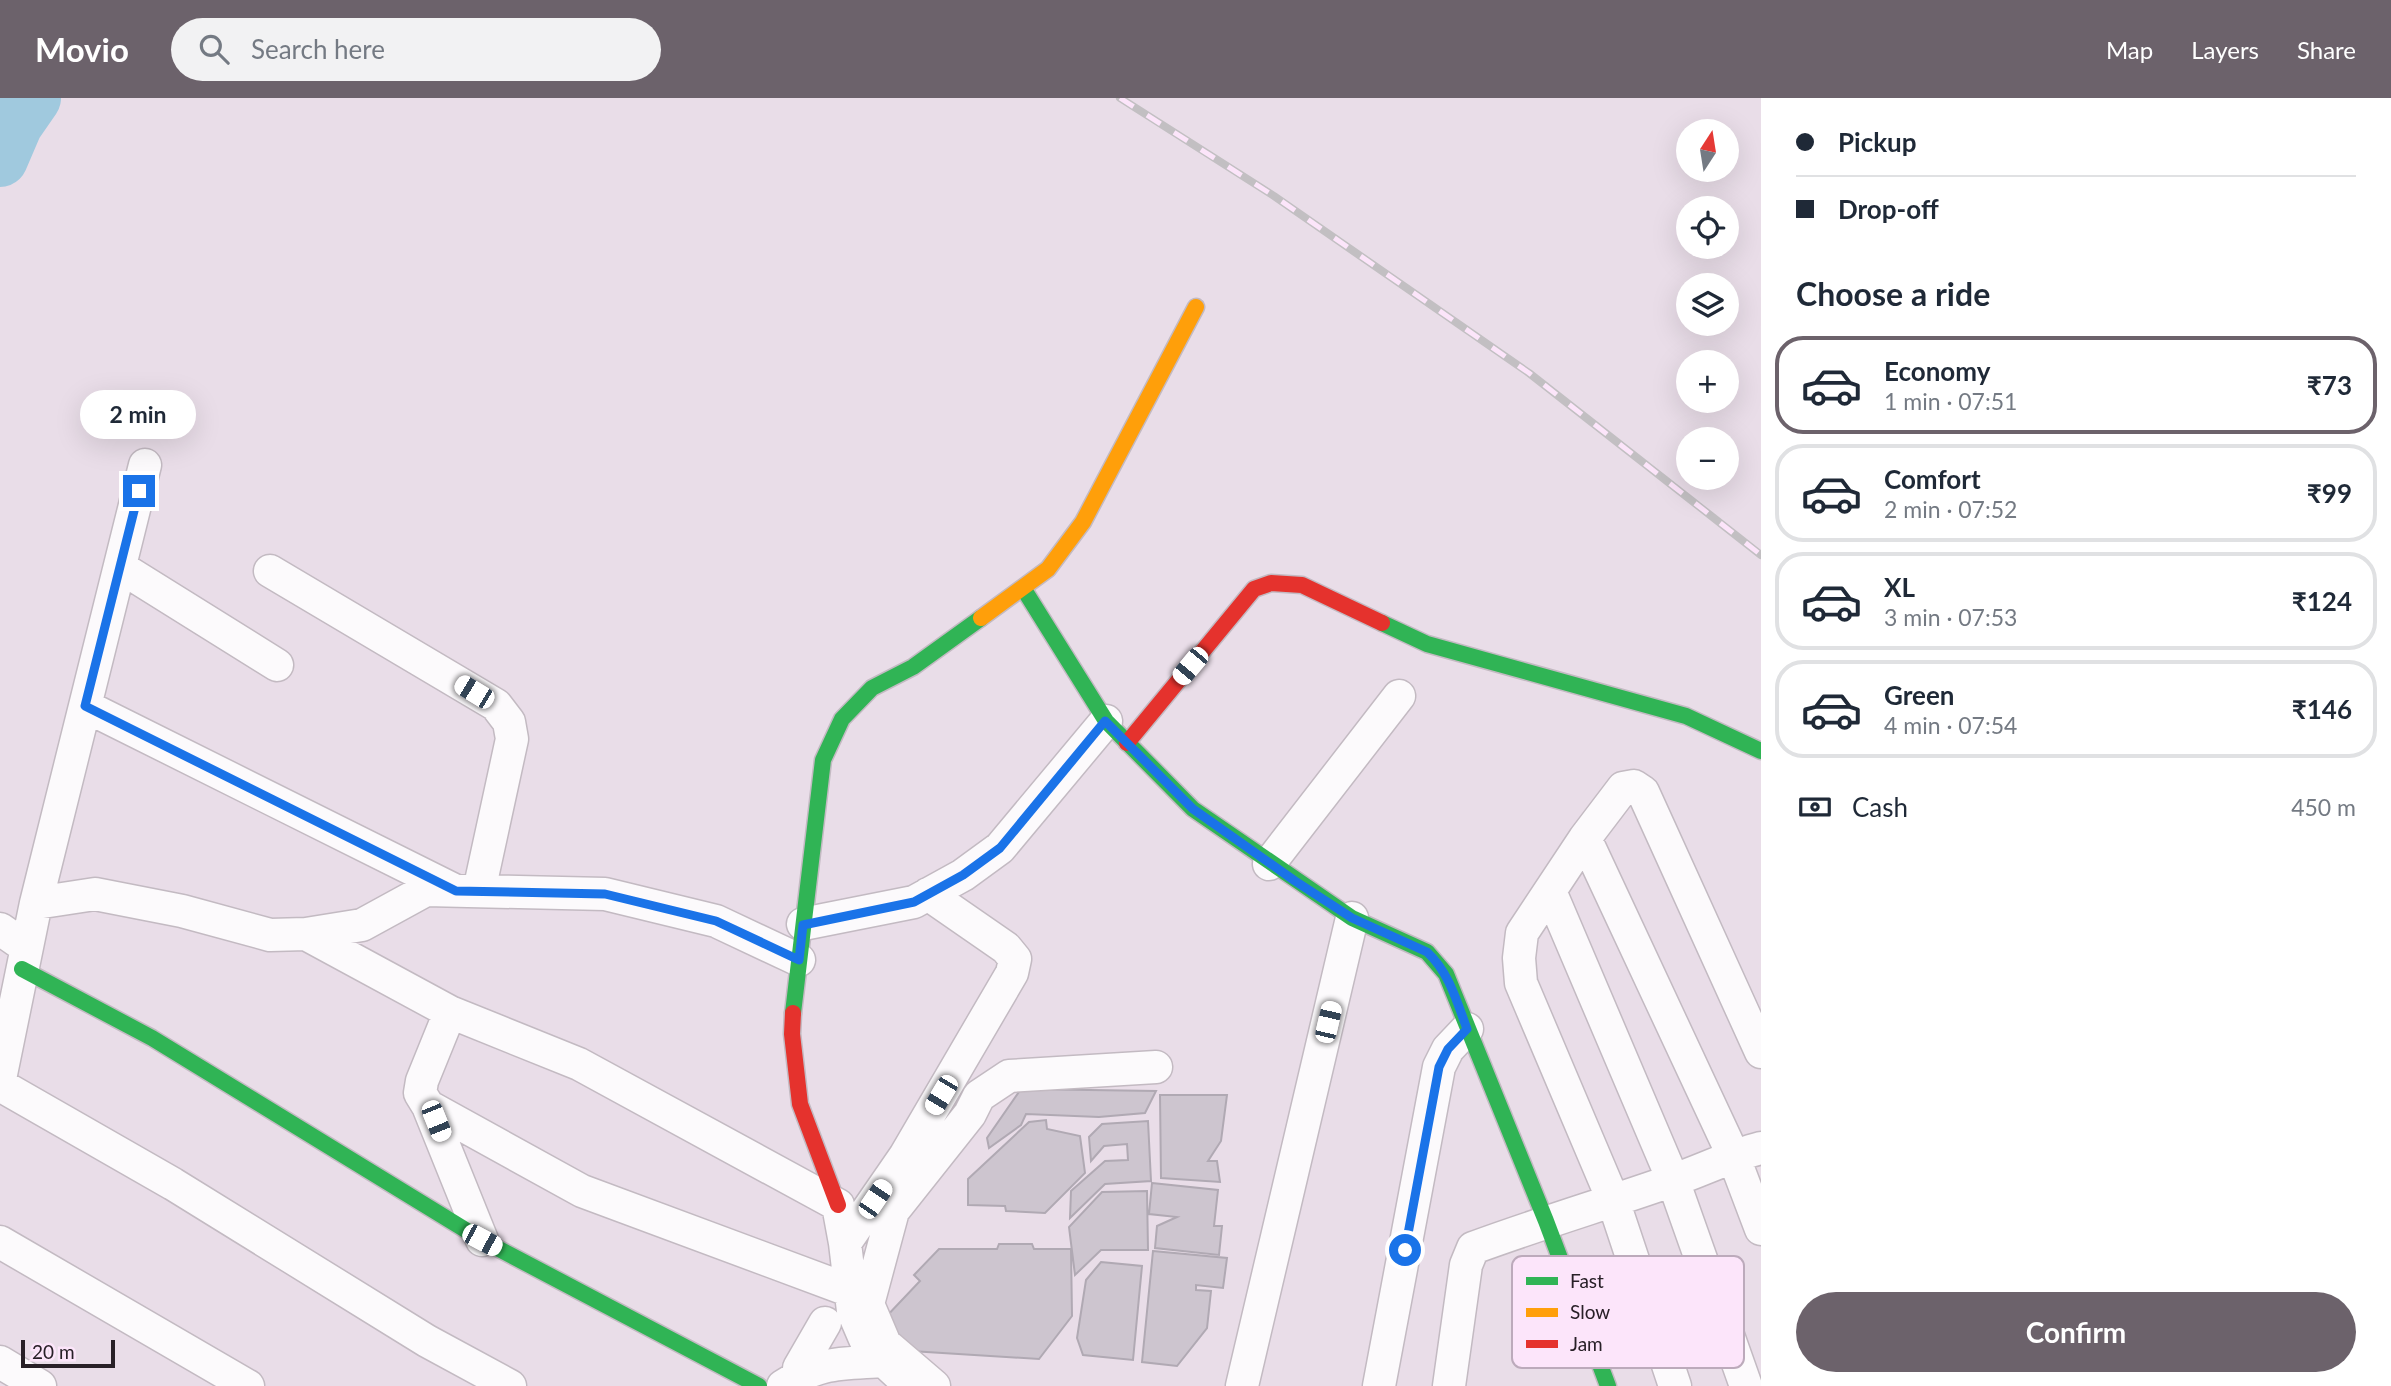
<!DOCTYPE html>
<meta charset="utf-8">
<style>
:root{--surface:#fff;--page:#f2f2f3;--text:#1f2937;--muted:#747a83;--line:#e0e1e3;--accent:#6c626b}
body{margin:0;font-family:Lato,sans-serif;background:var(--page);color:var(--text);height:100vh;display:flex;flex-direction:column;font-size:26px;white-space:nowrap}
*{box-sizing:border-box;margin:0}
p{font-size:23px;color:var(--muted)}
.icon{flex:none;width:38px;height:38px;fill:none;stroke:currentColor;stroke-width:2;stroke-linecap:round;stroke-linejoin:round}
.map{position:relative;flex:1;overflow:hidden}
.sheet{display:flex;flex-direction:column;background:var(--surface);width:630px}
.sheet>*{flex:none}
.hud{display:grid;align-content:center;height:154px;padding:0 35px;background:var(--surface)}
.needle{width:46px;rotate:12deg}
.tools{position:absolute;left:1676px;top:21px;display:grid;gap:14px}
.tools a{display:grid;place-items:center;width:63px;height:63px;border-radius:50%;background:var(--surface);box-shadow:0 7px 28px #0002;font-size:35px}
.scale{position:absolute;left:21px;bottom:18px;width:94px;box-sizing:border-box;padding-left:7px;border:4px solid #282027;border-top:0;font-size:19px;line-height:24px;white-space:nowrap;color:#282027;-webkit-text-stroke:5px #fce5fa;paint-order:stroke}
.end{position:absolute;width:32px;height:32px;margin:-16px;border:9px solid #1a73e8;background:#fff;box-shadow:0 0 0 4px #fff}
.from{border-radius:50%}
.bubble{position:absolute;height:49px;border-radius:24px;background:var(--surface);box-shadow:0 7px 28px #0002;font-size:23px;font-weight:700;line-height:49px;text-align:center}
.car{position:absolute;width:21px;height:42px;margin:-21px -10px;border-radius:9px;box-shadow:0 0 5px 2px #0007;background:linear-gradient(#fff 24%,#345 0 40%,#fff 0 76%,#345 0 86%,#fff 0)}
.hud b{display:flex;align-items:center;gap:24px;height:66px;font-size:26px}
.hud b+b{border-top:2px solid var(--line)}
.hud i{width:18px;height:18px;background:var(--text)}
ul{padding:0;list-style:none}
li{display:flex;align-items:center;gap:21px;height:98px;margin:0 14px 10px;padding:0 21px;border:4px solid var(--line);border-radius:28px}
li div{flex:1}
li b{display:block;font-size:26px}
li em{font-style:normal;font-weight:700}
li.selected{border-color:var(--accent)}
li>.icon{width:63px;height:63px;stroke-width:1.5}
h2{padding:0 35px;font-size:32px;line-height:84px}
.pay{display:flex;align-items:center;gap:18px;height:77px;padding:0 35px;font-size:26px}
.pay p{margin-inline-start:auto}
.button{display:flex;gap:14px;margin-top:auto;padding:14px 35px}
.button a{flex:1;height:80px;border-radius:42px;background:var(--accent);color:#fff;font-size:28px;font-weight:700;line-height:80px;text-align:center}
header{display:flex;align-items:center;gap:42px;box-sizing:border-box;height:98px;padding:0 35px;background:var(--accent);color:#fff}
header strong{font-size:33px}
nav{display:flex;gap:38px;margin-inline-start:auto;font-size:24px}
.search{width:490px;height:63px;background:var(--page);display:flex;align-items:center;gap:18px;box-sizing:border-box;padding:0 24px;border-radius:38px;color:var(--muted);font-size:26px}
main{display:flex;flex:1;min-height:0}
.map>svg:first-child{display:block}
</style>
<header>
<strong>Movio</strong>
<div class="search"><svg class="icon" aria-label="search" viewBox="0 0 24 24"><circle cx="10" cy="10" r="6"/><path d="M15 15l6 6"/></svg>Search here</div>
<nav><a>Map</a><a>Layers</a><a>Share</a></nav>
</header>
<main>
<div class="map">
<svg width="1761" height="1288" viewBox="0 0 1761 1288">
<rect width="100%" height="100%" fill="#e9dde8"/>
<g fill="none" stroke-linecap="round" stroke-linejoin="round">
<!-- river -->
<path stroke="#a0c9de" stroke-width="56" d="M0 61 15 26 33 0"/>
</g>
<!-- building -->
<path fill="#cdc5cf" stroke="#b0a9b3" stroke-width="2" d="M1021 991 1156 993 1145 1015 1099 1019 1026 1016 1021 1027 989 1050 987 1040Z
M1160 997H1227L1221 1043 1208 1063H1217L1220 1084 1161 1080Z
M1046 1022 1047 1031 1080 1038 1085 1075 1045 1115 1006 1113 1005 1108 968 1107V1081L1029 1024Z
M1148 1023 1151 1083 1105 1086 1070 1120 1071 1093 1105 1063 1128 1062 1127 1046 1104 1048 1091 1063 1089 1039 1102 1026Z
M1152 1085 1218 1092 1214 1128H1222L1219 1157 1155 1150 1157 1128 1177 1119 1149 1116Z
M1147 1093 1148 1152H1101L1075 1177 1069 1129 1102 1094Z
M999 1146H1032L1034 1151H1071L1072 1218 1039 1261 895 1252 883 1222 920 1183 914 1177 939 1151H997Z
M1153 1153 1227 1160 1223 1190 1196 1187V1192L1211 1193 1207 1230 1177 1268 1142 1264Z
M1101 1164 1142 1168 1133 1262 1083 1257 1077 1240 1086 1182Z"/>
<g fill="none" stroke-linecap="round" stroke-linejoin="round">
<defs>
<path id="street" d="M120 469 277 567
M270 473 496 607 509 624 512 641 479 793
M85 608 454 792
M1585 740 1733 1057 1761 1131
M1269 766 1399 598
M1550 793 1673 1082 1746 1288
M36 805 95 796 182 813 270 837 306 836 362 827 426 792 605 796 716 823 799 862
M803 826 914 804 963 777 1000 750 1106 623
M0 831 26 849
M306 836 450 914 579 966 838 1107 845 1145 853 1213 865 1241 884 1263 911 1288
M450 914 422 983 420 995 428 1008 582 1093 851 1193
M0 981 36 805 145 367
M0 987 173 1086 427 1243 510 1288
M428 1008 482 1142
M0 1144 248 1288
M845 1145 905 1058 1012 875 1015 861 1006 850 928 796
M0 1264 40 1288
M799 1277V1270L825 1225
M783 1288C820 1263 841 1266 884 1263
M934 1288 885 1246 868 1206 893 1113 970 1016 979 998 1009 978 1156 969
M1242 1288 1352 820
M1379 1288 1439 969 1448 951 1467 931
M1449 1288 1466 1167 1473 1150C1538 1126 1605 1106 1671 1083 1701 1073 1730 1058 1761 1050
M1675 1288 1613 1102 1521 885 1519 860 1522 835 1585 740 1623 690 1634 688 1643 694 1761 954"/>
<path id="fast" d="M1023 490 1106 623 1193 711 1352 820 1427 854 1446 876 1546 1123 1608 1288
M1382 525 1427 546 1686 618 1761 653
M22 871 152 940 482 1142 759 1288
M793 915 823 662 842 621 872 590 913 569 981 520"/>
<path id="slow" d="M981 520 1048 471 1083 424 1196 209"/>
<path id="jam" d="M1127 645 1254 491 1271 485 1302 487 1382 525
M793 915 792 936 800 1006 838 1107"/>
</defs>
<!-- street casing -->
<use href="#street" stroke="#c3bac2" stroke-width="35"/>
<!-- fast casing -->
<use href="#fast" stroke="#c3bac2" stroke-width="19"/>
<!-- slow casing -->
<use href="#slow" stroke="#c3bac2" stroke-width="19"/>
<!-- jam casing -->
<use href="#jam" stroke="#c3bac2" stroke-width="19"/>
<!-- street -->
<use href="#street" stroke="#fcfafc" stroke-width="32"/>
<!-- fast -->
<use href="#fast" stroke="#30b455" stroke-width="16"/>
<!-- slow -->
<use href="#slow" stroke="#ff9f0a" stroke-width="16"/>
<!-- jam -->
<use href="#jam" stroke="#e5322d" stroke-width="16"/>
<defs>
<path id="rail" d="M1120 0 1274 98 1529 275 1761 457"/>
</defs>
<!-- rail casing -->
<use href="#rail" stroke="#c2bfc2" stroke-width="8"/>
<!-- rail -->
<use href="#rail" stroke="#fce5fa" stroke-width="5" stroke-dasharray="16" stroke-linecap="butt"/>
</g>
<g fill="none" stroke-linecap="round" stroke-linejoin="round">
<!-- route -->
<path stroke="#1a73e8" stroke-width="9" d="M139 393 85 608 456 793 605 796 716 823 799 862 803 827 914 804 963 777 1000 750 1105 623 1193 711 1295 783 1352 820 1427 854C1449 874 1457 904 1467 931L1448 951 1439 969 1405 1152"/>
</g>
<!-- legend -->
<rect x="1512" y="1158" width="232" height="112" rx="10" fill="#fce5fa" stroke="#bcaabb" stroke-width="2"/>
<rect x="1526" y="1179" width="32" height="8" fill="#30b455"/>
<rect x="1526" y="1210" width="32" height="9" fill="#ff9f0a"/>
<rect x="1526" y="1242" width="32" height="8" fill="#e5322d"/>
<g font-size="19" fill="#282027">
<text x="1570" y="1190">Fast</text>
<text x="1570" y="1221">Slow</text>
<text x="1570" y="1253">Jam</text>
</g>
</svg>
<div class="tools">
<a><svg class="needle" viewBox="-14 -14 28 28"><path d="M0-13l5 13h-10z" fill="#e53935"/><path d="M0 13l5-13h-10z" fill="#747a83"/></svg></a>
<a><svg class="icon" aria-label="locate" viewBox="0 0 24 24"><circle cx="12" cy="12" r="6"/><path d="M12 2v4M12 18v4M2 12h4M18 12h4"/></svg></a>
<a><svg class="icon" aria-label="layers" viewBox="0 0 24 24"><path d="M12 4l9 5-9 5-9-5zM3 14l9 5 9-5"/></svg></a>
<a>+</a>
<a>−</a>
</div>
<div class="scale">20 m</div>
<i class="end from" style="left:1405px;top:1152px"></i>
<i class="end" style="left:139px;top:393px"></i>
<div class="bubble" style="left:80px;top:292px;width:116px">2 min</div>
<i class="car" style="left:1190px;top:568px;rotate:220deg"></i>
<i class="car" style="left:474px;top:594px;rotate:301deg"></i>
<i class="car" style="left:1328px;top:924px;rotate:13deg"></i>
<i class="car" style="left:941px;top:997px;rotate:211deg"></i>
<i class="car" style="left:436px;top:1023px;rotate:158deg"></i>
<i class="car" style="left:875px;top:1101px;rotate:34deg"></i>
<i class="car" style="left:482px;top:1142px;rotate:118deg"></i>
</div>
<section class="sheet">
<div class="hud">
<b><i class="from"></i>Pickup</b>
<b><i></i>Drop-off</b>
</div>
<h2>Choose a ride</h2>
<ul>
<li class="selected"><svg class="icon" aria-label="car" viewBox="0 0 24 24"><path d="M5 17H2v-5l4-1 3-4h7l3 4 3 1v5h-3M9 17h6M6 11h13"/><circle cx="7" cy="17" r="2"/><circle cx="17" cy="17" r="2"/></svg><div><b>Economy</b><p>1 min · 07:51</p></div><em>₹73</em></li>
<li><svg class="icon" aria-label="car" viewBox="0 0 24 24"><path d="M5 17H2v-5l4-1 3-4h7l3 4 3 1v5h-3M9 17h6M6 11h13"/><circle cx="7" cy="17" r="2"/><circle cx="17" cy="17" r="2"/></svg><div><b>Comfort</b><p>2 min · 07:52</p></div><em>₹99</em></li>
<li><svg class="icon" aria-label="car" viewBox="0 0 24 24"><path d="M5 17H2v-5l4-1 3-4h7l3 4 3 1v5h-3M9 17h6M6 11h13"/><circle cx="7" cy="17" r="2"/><circle cx="17" cy="17" r="2"/></svg><div><b>XL</b><p>3 min · 07:53</p></div><em>₹124</em></li>
<li><svg class="icon" aria-label="car" viewBox="0 0 24 24"><path d="M5 17H2v-5l4-1 3-4h7l3 4 3 1v5h-3M9 17h6M6 11h13"/><circle cx="7" cy="17" r="2"/><circle cx="17" cy="17" r="2"/></svg><div><b>Green</b><p>4 min · 07:54</p></div><em>₹146</em></li>
</ul>
<div class="pay"><svg class="icon" aria-label="cash" viewBox="0 0 24 24"><path d="M3 7h18v10H3z"/><circle cx="12" cy="12" r="2"/></svg>Cash<p>450 m</p></div>
<div class="button"><a>Confirm</a></div>
</section>
</main>
